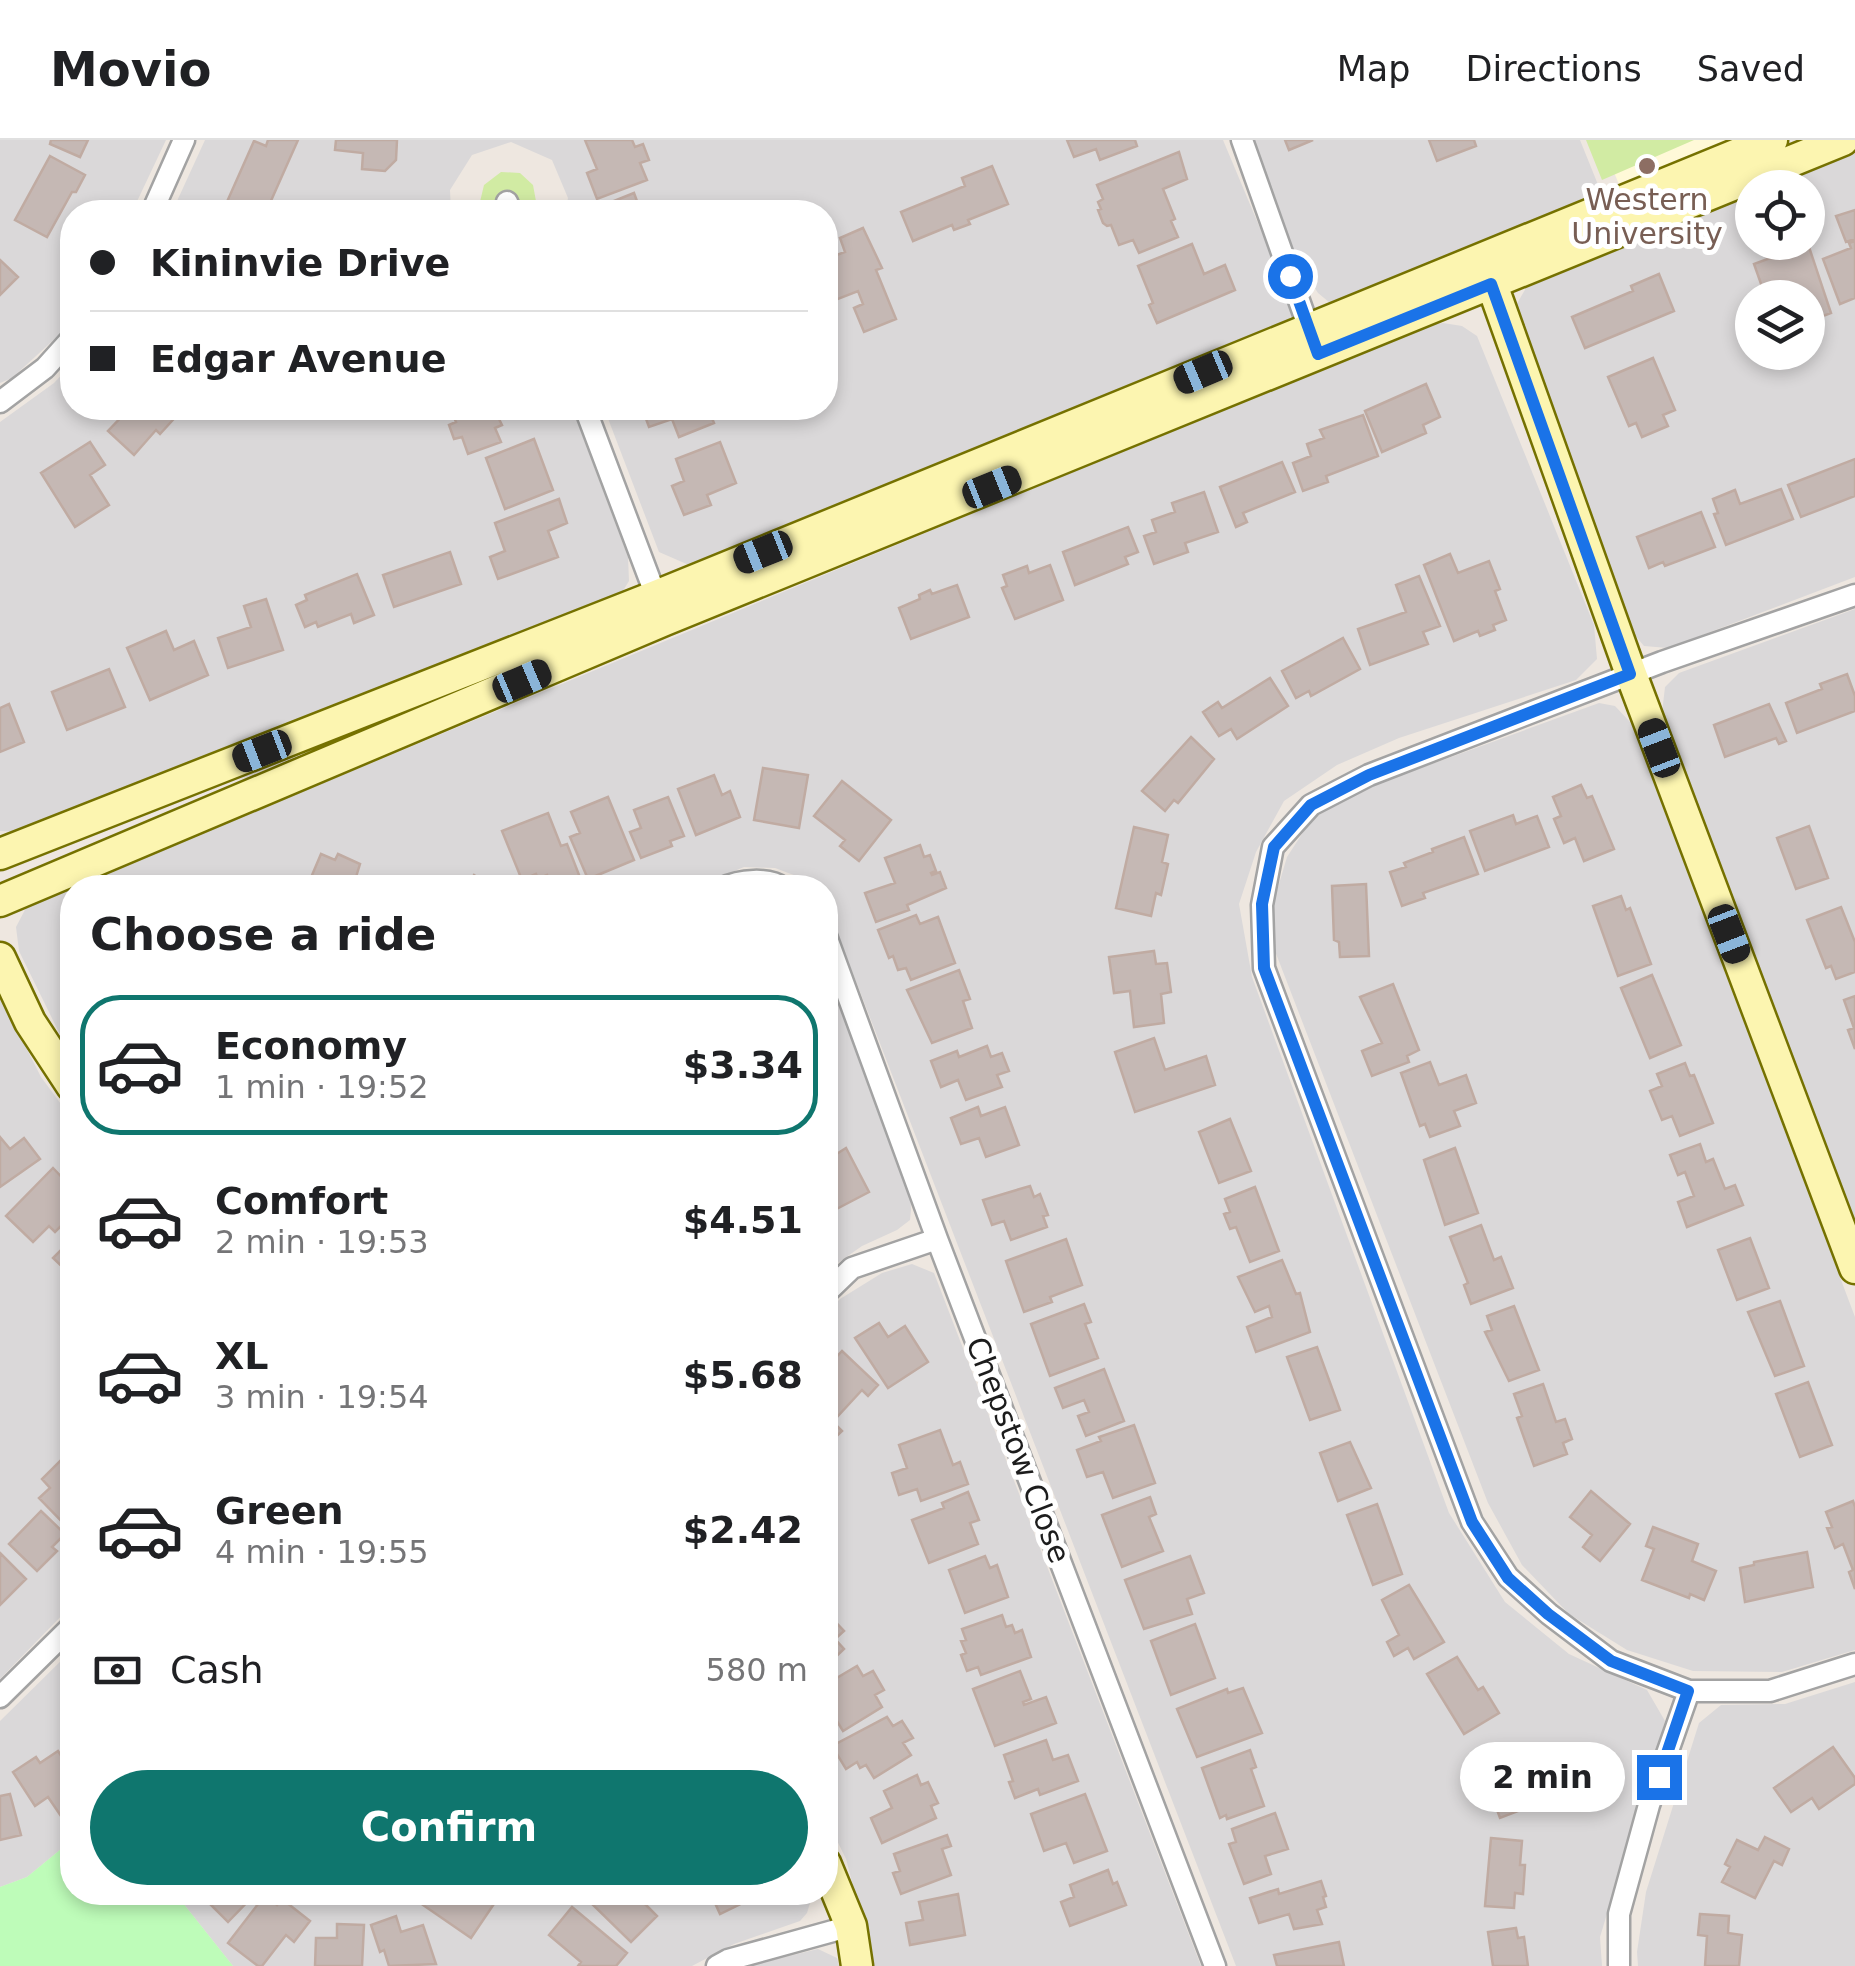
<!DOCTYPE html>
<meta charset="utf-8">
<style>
:root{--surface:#fff;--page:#f6f6f6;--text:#202124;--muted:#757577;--line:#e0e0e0;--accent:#0f766e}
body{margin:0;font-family:"DejaVu Sans",sans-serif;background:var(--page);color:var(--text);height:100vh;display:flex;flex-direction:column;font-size:38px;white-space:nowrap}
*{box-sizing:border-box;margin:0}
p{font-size:32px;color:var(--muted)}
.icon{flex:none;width:55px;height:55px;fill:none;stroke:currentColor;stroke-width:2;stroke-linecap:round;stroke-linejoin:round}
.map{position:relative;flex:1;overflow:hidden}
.details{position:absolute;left:60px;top:735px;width:778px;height:1030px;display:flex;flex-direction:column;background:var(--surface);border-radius:40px;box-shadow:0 5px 15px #0003}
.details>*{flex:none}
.hud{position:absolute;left:60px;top:60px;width:778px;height:220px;border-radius:40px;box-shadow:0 5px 15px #0003;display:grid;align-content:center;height:220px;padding:0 30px;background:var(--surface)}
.tools{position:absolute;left:1735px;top:30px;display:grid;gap:20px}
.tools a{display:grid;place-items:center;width:90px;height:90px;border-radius:50%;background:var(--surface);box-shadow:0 5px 15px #0003;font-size:50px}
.end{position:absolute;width:45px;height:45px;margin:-22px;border:12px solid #1a73e8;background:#fff;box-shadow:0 0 0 5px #fff}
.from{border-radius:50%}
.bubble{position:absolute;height:70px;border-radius:35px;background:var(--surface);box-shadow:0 5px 15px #0003;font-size:32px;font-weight:600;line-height:70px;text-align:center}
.car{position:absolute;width:30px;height:60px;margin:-30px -15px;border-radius:12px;box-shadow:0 0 8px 2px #0007;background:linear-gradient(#222 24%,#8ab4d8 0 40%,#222 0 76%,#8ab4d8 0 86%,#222 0)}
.hud b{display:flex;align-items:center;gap:35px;height:95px;font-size:38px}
.hud b+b{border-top:2px solid var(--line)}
.hud i{width:25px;height:25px;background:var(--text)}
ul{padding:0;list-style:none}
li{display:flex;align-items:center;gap:30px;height:140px;margin:0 20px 15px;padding:0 10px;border:5px solid transparent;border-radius:40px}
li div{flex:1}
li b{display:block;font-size:38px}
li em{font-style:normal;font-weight:600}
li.active{border-color:var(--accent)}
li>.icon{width:90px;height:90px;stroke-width:1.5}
h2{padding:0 30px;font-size:45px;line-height:120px}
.pay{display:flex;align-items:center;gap:25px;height:110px;padding:0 30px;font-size:38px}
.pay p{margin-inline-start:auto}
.cta{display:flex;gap:20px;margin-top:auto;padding:20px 30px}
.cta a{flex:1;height:115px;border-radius:60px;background:var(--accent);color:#fff;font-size:40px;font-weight:600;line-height:115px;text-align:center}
header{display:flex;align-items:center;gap:60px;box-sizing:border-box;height:140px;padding:0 50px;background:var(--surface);border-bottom:2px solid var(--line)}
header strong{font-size:48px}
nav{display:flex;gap:55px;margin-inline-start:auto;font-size:35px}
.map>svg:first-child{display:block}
</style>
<header>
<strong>Movio</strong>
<nav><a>Map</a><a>Directions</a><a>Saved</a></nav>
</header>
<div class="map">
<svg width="1855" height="1826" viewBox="0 0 1855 1826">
<rect width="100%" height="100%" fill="#eee7e0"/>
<!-- residential -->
<path fill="#dad8d9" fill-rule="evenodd" d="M0 0H166L132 72H72V183L12 238 0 243Z
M205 0H1223L1286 150 1291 176 1284 189 698 429 659 412 604 268H825V72H565L568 58 552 20 511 2 472 15 450 50 451 72H172Z
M1254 0H1580L1605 62 1335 167 1318 153 1298 122Z
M1855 13V437L1668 508 1644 506 1634 494 1516 181 1515 167 1526 148 1752 55V102H1808V48L1771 47ZM1752 158H1808V212H1752Z
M1443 183 1462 186 1477 196 1594 485 1597 519 1576 540 1399 598 1337 625 1284 661 1256 712 1239 764 1252 837 1449 1373 1505 1462 1569 1514 1647 1550 1665 1581 1600 1797 1602 1826H1236L825 761V748L811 747 799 737 775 728 744 727 693 748H72V919L19 811 16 787 27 766 1424 186Z
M72 224V268H572L628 417 629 441 621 454 25 692 0 691V282L54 243Z
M1855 469V1080L1662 573 1665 547 1679 533Z
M1599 563 1615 566 1631 583 1855 1177V1510L1782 1532 1693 1531 1627 1510 1569 1474 1522 1425 1488 1363 1275 811 1273 764 1287 717 1311 680 1355 652Z
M825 829 910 1045 911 1070 910 1080 897 1090 862 1106 825 1132Z
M0 856 41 937 72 979V1465L0 1539Z
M912 1124 934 1133 1201 1826H874L846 1719 825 1676V1174L840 1159 882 1133Z
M72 1510V1700L27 1737 0 1747V1581Z
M1855 1542V1826H1638L1637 1812 1646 1752 1699 1583 1721 1565 1785 1564Z
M175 1753H813L807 1773 800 1781 734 1804 692 1826H233Z
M818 1809 837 1818 839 1826H747Z"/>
<!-- education -->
<path fill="#fff9d8" d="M1601 0H1742L1622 52Z"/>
<!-- grass -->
<path fill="#d1eba3" d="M1586 0H1694L1602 40Z
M501 32 520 33 533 45 538 72H483L479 66 484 45Z"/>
<!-- park -->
<path fill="#befcb9" d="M72 1700V1752L175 1753 233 1826H0V1747L27 1737Z"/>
<!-- building -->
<path fill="#c5b8b4" stroke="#c0aba2" stroke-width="2.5" d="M51 0H88L80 17 50 4Z
M268 0H298L266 72H245L226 64 254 1 266 6Z
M336 0H397L396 20 385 31 362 29 363 13 335 10Z
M585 0H632L635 7 643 4 649 20 640 23 647 40 597 59 587 33 597 29Z
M1067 0H1135L1137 6 1100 20 1096 9 1074 17Z
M1285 0H1313L1289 10Z
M1429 0H1474L1476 6 1437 21Z
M1179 12 1187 39 1163 49 1175 79 1171 81 1178 97 1139 113 1133 100 1119 105 1111 85 1107 86 1103 83 1098 70 1101 69 1098 62 1103 59 1097 45Z
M50 16 85 35 76 52H72L47 97 15 80Z
M992 26 1008 64 968 80 970 84 954 90 952 85 913 101 901 72 965 46 962 38Z
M634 53 641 72H590L589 71Z
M398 63 402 72H376Z
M1855 70V99L1846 102 1836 76Z
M863 88 882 128 876 130 896 179 864 192 854 168 863 164 858 151 825 164V132L836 128 831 117 845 112 840 98Z
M1855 101V158L1840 164 1823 119 1851 108 1849 103Z
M1192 104 1204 134 1225 125 1235 150 1157 183 1149 165 1153 163 1138 126Z
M1808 104 1831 173 1818 178 1813 167 1808 169V158H1766L1754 124Z
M0 120 18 137 0 155Z
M1659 134 1674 171 1585 208 1572 177 1633 151 1631 146Z
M1653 218 1675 270 1663 275 1668 286 1642 297 1636 283 1629 286 1608 237Z
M1426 244 1440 277 1423 285 1426 293 1382 312 1365 271Z
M130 268H177L181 271 160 294 156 290 134 315 108 291Z
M467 268H521L522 270 499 279 502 285 495 288 501 302 468 314 462 297 454 299 449 285 456 282 452 273Z
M642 268H718L709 271 714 283 679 297 672 279 649 287Z
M1363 275 1378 316 1326 336 1328 342 1303 351 1293 323 1311 316 1307 304 1324 298 1320 290Z
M534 299 553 350 505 369 486 318Z
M90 302 105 325 90 335 109 365 75 387 41 333Z
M720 302 736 343 707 355 711 365 684 375 672 346 684 341 676 319Z
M1855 319V356L1801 377 1788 345Z
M1282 322 1295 352 1243 373 1247 382 1236 387 1220 347Z
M1781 349 1793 379 1726 405 1714 374 1718 373 1713 359 1735 350 1740 364Z
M1204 352 1218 392 1185 403 1188 412 1154 424 1144 396 1156 392 1152 380 1175 372 1172 363Z
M559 359 567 383 548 391 558 417 498 439 490 417 505 411 495 383Z
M1701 372 1715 407 1665 426 1663 422 1649 428 1637 397Z
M1128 387 1138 412 1125 417 1128 424 1075 445 1063 412Z
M450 412 461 444 394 467 383 435Z
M1450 414 1458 433 1489 421 1500 449 1495 451 1506 480 1493 485 1495 490 1480 496 1478 491 1454 501 1424 425Z
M1050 425 1063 460 1015 479 1002 448 1007 446 1003 435 1027 426 1029 433Z
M357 434 374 475 354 483 351 474 318 487 316 482 305 487 296 465 307 460 305 455Z
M1419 436 1440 486 1423 492 1428 504 1370 525 1358 489 1406 472 1396 445Z
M957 445 969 477 911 499 899 468 920 459 919 455 930 450 932 454Z
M266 459 283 510 228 528 218 498 251 487 244 466Z
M166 491 174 510 194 501 208 535 150 560 127 508Z
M1343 498 1360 529 1311 556 1309 551 1296 558 1282 531Z
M109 529 125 567 67 590 52 552Z
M1847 534 1855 556V571L1797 593 1786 563 1822 549 1820 544Z
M1270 538 1288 566 1237 599 1231 589 1219 596 1203 572 1218 562 1222 568Z
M9 564 24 602 0 612V568Z
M1769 564 1786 601 1779 604 1776 598 1725 617 1714 585Z
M1191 597 1214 619 1178 663 1174 660 1165 671 1142 651Z
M763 628 808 635 799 688 754 680Z
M714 635 722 655 730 651 740 677 696 695 678 649Z
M842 641 891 680 859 721 840 706 845 700 814 676Z
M1581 645 1587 658 1592 656 1614 709 1584 721 1575 698 1564 703 1554 679 1561 676 1553 657Z
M608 657 634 720 588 739 570 697 580 693 571 672Z
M668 657 684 696 670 701 672 706 641 718 630 692 641 688 634 670Z
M548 673 561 706 567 704 581 740 562 748H552L547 735 538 739 536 734 522 740 502 691Z
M1513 675 1516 684 1537 676 1549 707 1485 731 1470 691Z
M1809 686 1828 738 1796 749 1777 698Z
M1134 687 1168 695 1162 722 1168 724 1161 755 1156 753 1151 776 1116 768Z
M1464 697 1478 734 1423 753 1425 758 1402 766 1390 732 1406 727 1404 723 1433 712 1432 709Z
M920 705 924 717 930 715 936 731 931 733 932 735 940 732 946 748 907 765 909 770 876 782 865 753 895 743 885 718Z
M321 714 335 720 338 714 360 724 356 737 363 740 360 748 307 747Z
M474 735 493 748H466Z
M1366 744 1369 816 1340 817 1339 802 1334 800 1332 746Z
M1621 756 1626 770 1630 768 1651 824 1618 836 1593 766Z
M1841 767 1855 802V832L1836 839 1831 826 1826 828 1807 780Z
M916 775 920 784 938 777 955 823 911 840 906 828 898 830 893 816 889 818 878 790Z
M1154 811 1156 824 1167 823 1171 852 1161 854 1164 883 1134 887 1130 851 1114 853 1109 817Z
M959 830 970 859 963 861 972 888 932 903 907 850Z
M1652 835 1681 905 1650 918 1621 848Z
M1393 844 1419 910 1407 916 1409 922 1372 936 1362 911 1382 903 1360 857Z
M1855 856V909L1848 890 1854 888 1844 860Z
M1154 898 1165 930 1206 916 1215 945 1135 972 1115 912Z
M987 906 991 917 1002 913 1009 931 997 935 1002 947 966 960 958 940 941 947 931 921 957 911 959 917Z
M1430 922 1439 945 1466 935 1476 963 1454 971 1460 986 1430 997 1425 984 1420 986 1401 933Z
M1685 923 1690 936 1694 935 1713 983 1680 996 1672 976 1662 980 1650 951 1662 946 1657 934Z
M978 967 981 976 1005 967 1019 1005 986 1017 979 998 961 1004 951 978Z
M1230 979 1251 1031 1219 1043 1199 992Z
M0 997 10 1009 24 998 40 1019 0 1047Z
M1700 1004 1706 1022 1713 1019 1725 1049 1735 1045 1743 1065 1687 1087 1678 1062 1694 1056 1685 1032 1678 1035 1670 1015Z
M831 1007 835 1015 846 1008 869 1052 825 1075V1010Z
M1455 1008 1478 1073 1445 1085 1424 1020Z
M53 1028 72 1048V1075L55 1092 49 1086 33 1102 6 1076Z
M1030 1046 1034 1057 1040 1054 1048 1075 1043 1076 1047 1087 1011 1100 1004 1081 992 1085 983 1060Z
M1255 1047 1279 1111 1250 1122 1236 1087 1230 1089 1224 1074 1230 1072 1225 1059Z
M1481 1085 1494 1120 1501 1117 1513 1148 1471 1164 1464 1145 1468 1143 1450 1097Z
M1750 1098 1769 1148 1737 1160 1718 1110Z
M72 1099V1136L53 1118Z
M1066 1099 1082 1145 1050 1157 1052 1162 1024 1172 1006 1121Z
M1282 1120 1296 1154 1300 1153 1310 1192 1256 1212 1247 1187 1272 1177 1269 1166 1255 1172 1238 1137Z
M1780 1161 1804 1226 1775 1236 1748 1172Z
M1084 1164 1091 1182 1085 1184 1098 1218 1050 1236 1031 1184Z
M1514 1166 1539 1230 1509 1241 1485 1192 1492 1190 1487 1176Z
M879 1183 888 1197 905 1186 928 1222 888 1248 855 1198Z
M1317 1207 1340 1270 1310 1280 1287 1217Z
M842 1211 878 1245 868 1256 862 1250 838 1276 825 1263V1229Z
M1104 1229 1124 1281 1086 1296 1078 1276 1089 1272 1084 1260 1063 1268 1055 1248Z
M1808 1242 1832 1305 1800 1317 1776 1254Z
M1543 1244 1556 1282 1565 1279 1572 1299 1563 1303 1567 1314 1534 1326 1517 1278 1522 1276 1514 1254Z
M825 1274 842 1291 825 1307Z
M1134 1285 1155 1343 1113 1358 1103 1332 1087 1337 1077 1310 1101 1301 1099 1297Z
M940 1290 953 1325 960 1322 968 1344 921 1361 917 1349 899 1355 892 1333 907 1328 899 1305Z
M1350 1302 1371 1348 1338 1361 1320 1313Z
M64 1317 72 1326V1392L39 1358 50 1348 42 1339Z
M1591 1351 1630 1384 1600 1421 1583 1407 1592 1395 1570 1377Z
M968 1352 979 1380 970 1383 978 1404 929 1423 912 1380 944 1368 942 1363Z
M1150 1357 1156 1374 1149 1377 1163 1411 1122 1427 1102 1375Z
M1853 1361 1855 1367V1449L1849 1432 1853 1430 1843 1404 1835 1408 1827 1388 1832 1387 1826 1372Z
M1377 1364 1402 1434 1373 1445 1347 1375Z
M41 1371 65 1394 52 1407 57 1411 37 1431 9 1404Z
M1653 1387 1698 1404 1692 1421 1716 1431 1704 1460 1690 1454 1689 1458 1642 1440 1654 1409 1646 1406Z
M1807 1412 1813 1447 1745 1462 1740 1428 1754 1425V1422Z
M0 1413 26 1439 0 1465Z
M985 1416 990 1428 997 1425 1008 1457 965 1473 949 1430Z
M1190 1416 1204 1453 1187 1459 1192 1474 1144 1489 1125 1440Z
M1409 1445 1444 1502 1414 1519 1408 1508 1394 1516 1387 1502 1399 1495 1382 1460Z
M828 1474 844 1491 835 1499 844 1509 825 1527V1477Z
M1002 1475 1006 1487 1012 1485 1015 1493 1022 1490 1031 1517 981 1535 978 1527 967 1531 961 1515 966 1513 961 1501 966 1500 962 1489Z
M1195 1484 1215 1538 1171 1555 1151 1501Z
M1457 1517 1478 1550 1483 1547 1499 1573 1464 1594 1427 1534Z
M857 1526 863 1536 873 1531 884 1550 875 1555 882 1567 843 1591 835 1578 829 1581 825 1576V1545Z
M1020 1531 1031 1559 1023 1562 1024 1565 1046 1557 1056 1583 995 1606 973 1549Z
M1243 1548 1262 1593 1197 1617 1177 1569 1227 1549 1228 1553Z
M887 1577 893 1586 902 1581 913 1598 903 1603 911 1615 874 1638 866 1625 860 1628 857 1622 846 1629 832 1606Z
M1046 1600 1053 1620 1068 1615 1078 1641 1040 1655 1038 1649 1015 1658 1009 1642 1013 1641 1004 1615Z
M1833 1607 1855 1638V1644L1819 1669 1812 1658 1791 1672 1774 1648Z
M1250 1610 1256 1627 1251 1629 1264 1666 1227 1679 1226 1675 1220 1678 1202 1628Z
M58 1611 72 1632V1673L63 1679 48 1657 35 1666 13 1632 36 1617 40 1623Z
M1512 1622 1516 1633 1526 1629 1539 1663 1500 1678 1483 1632Z
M917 1635 921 1645 928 1642 938 1663 931 1666 936 1678 882 1703 871 1678 892 1668 884 1651Z
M10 1654 21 1695 0 1700V1656Z
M1085 1654 1107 1711 1074 1723 1066 1703 1044 1711 1031 1674Z
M1275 1673 1288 1709 1265 1716 1271 1734 1244 1744 1229 1704 1236 1702 1232 1689Z
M947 1695 951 1706 942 1709 951 1735 901 1754 893 1733 900 1731 894 1714Z
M1765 1697 1789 1709 1782 1725 1774 1721 1755 1758 1722 1742 1730 1727 1725 1724 1737 1700 1758 1710Z
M1491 1698 1522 1701 1520 1725H1525L1523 1754 1515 1753 1514 1768 1485 1766Z
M1108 1730 1113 1744 1117 1742 1126 1765 1070 1786 1061 1762 1074 1757 1070 1745Z
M1321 1741 1326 1756 1323 1757 1326 1767 1317 1770 1322 1784 1294 1789 1289 1774 1259 1783 1250 1758 1278 1749 1279 1754Z
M198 1752H257L228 1782Z
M432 1752H502L471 1798 423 1765Z
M601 1752H652L644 1763 657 1776 631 1802 591 1763Z
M710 1752H761V1754L720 1774Z
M958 1754 965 1795 910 1805 906 1783 923 1780 919 1762Z
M265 1755 277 1765 282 1759 310 1781 294 1802 286 1795 262 1826H258L228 1803Z
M572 1767 627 1813 616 1826H578L581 1822 549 1795Z
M1700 1774 1729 1776 1728 1793 1742 1795 1739 1826H1705L1707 1796 1698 1795Z
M396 1776 401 1792 423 1785 436 1824 389 1826 384 1810 380 1812 371 1785Z
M337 1784 364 1785 362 1826H315L316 1798H337Z
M1516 1788 1518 1798 1524 1797 1528 1826H1493L1488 1792Z
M1339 1802 1344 1826H1277L1274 1815Z"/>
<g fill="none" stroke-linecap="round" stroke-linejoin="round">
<defs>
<path id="street" d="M1242 0 1312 197
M507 62 511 72
M152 72 184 0
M0 262 45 228 72 198
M585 268 659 464
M1855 455 1662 522 1369 635 1311 665 1273 707 1262 765 1264 828 1472 1382 1508 1437 1549 1474 1611 1521 1689 1551H1770L1855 1524
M723 748C739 740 769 737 783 748
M825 793 937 1099 1215 1826
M825 1154 852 1128 937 1099
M0 1557 72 1486
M717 1826 728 1820 851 1786
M1619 1826V1774L1649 1665 1689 1551"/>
<path id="secondary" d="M1485 125 1631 534 1855 1128
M0 714 656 456 1772 0
M0 761 665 480 1843 0
M0 818 30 882 72 946
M825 1723 851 1786 857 1826"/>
</defs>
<!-- street casing -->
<use href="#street" stroke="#a3a3a3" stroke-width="25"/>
<!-- secondary casing -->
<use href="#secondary" stroke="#757100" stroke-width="35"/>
<!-- street -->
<use href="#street" stroke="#fff" stroke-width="20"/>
<!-- secondary -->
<use href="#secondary" stroke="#fcf5b0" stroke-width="30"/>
</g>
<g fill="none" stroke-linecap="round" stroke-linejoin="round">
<!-- route -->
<path stroke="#1a73e8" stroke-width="12" d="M1290 136 1318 214 1491 144 1630 534 1369 635 1311 665 1274 707 1262 764 1264 828 1472 1382 1508 1438 1548 1474 1611 1521 1688 1551 1659 1637"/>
</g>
<!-- markers -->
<circle fill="#8d6e63" stroke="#fff" stroke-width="4" cx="1647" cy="26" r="10"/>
<g text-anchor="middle" stroke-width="10" stroke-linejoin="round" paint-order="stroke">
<!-- education labels -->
<g font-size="30" fill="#785e54" stroke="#fff">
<text x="1647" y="70">Western<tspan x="1647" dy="34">University</tspan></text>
</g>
<!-- street labels -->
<g font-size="30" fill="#1c1c1c" stroke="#fff">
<text transform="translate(1018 1310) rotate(69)" y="10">Chepstow Close</text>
</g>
</g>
</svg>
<div class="tools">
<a><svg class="icon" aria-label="locate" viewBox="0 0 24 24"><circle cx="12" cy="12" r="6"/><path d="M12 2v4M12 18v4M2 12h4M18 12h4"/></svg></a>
<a><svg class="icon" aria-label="layers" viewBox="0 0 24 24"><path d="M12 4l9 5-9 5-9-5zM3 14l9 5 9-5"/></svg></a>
</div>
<i class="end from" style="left:1290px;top:136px"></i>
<i class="end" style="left:1659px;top:1637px"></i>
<div class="bubble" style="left:1460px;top:1602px;width:165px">2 min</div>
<i class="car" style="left:1203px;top:232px;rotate:247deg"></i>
<i class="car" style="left:992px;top:347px;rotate:68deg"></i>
<i class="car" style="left:763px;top:412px;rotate:248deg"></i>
<i class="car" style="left:522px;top:541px;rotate:67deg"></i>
<i class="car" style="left:1659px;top:608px;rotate:339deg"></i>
<i class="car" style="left:262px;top:611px;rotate:249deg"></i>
<i class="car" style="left:1729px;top:794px;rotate:159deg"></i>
<div class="hud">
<b><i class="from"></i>Kininvie Drive</b>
<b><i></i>Edgar Avenue</b>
</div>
<section class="details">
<h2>Choose a ride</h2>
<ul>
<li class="active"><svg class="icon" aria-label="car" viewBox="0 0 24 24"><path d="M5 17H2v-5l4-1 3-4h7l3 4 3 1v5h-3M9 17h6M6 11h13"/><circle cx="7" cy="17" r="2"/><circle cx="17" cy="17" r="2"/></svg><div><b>Economy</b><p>1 min · 19:52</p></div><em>$3.34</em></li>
<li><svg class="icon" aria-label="car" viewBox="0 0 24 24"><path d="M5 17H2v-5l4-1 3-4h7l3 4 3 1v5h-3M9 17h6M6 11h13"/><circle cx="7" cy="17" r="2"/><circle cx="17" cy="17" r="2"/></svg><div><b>Comfort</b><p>2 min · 19:53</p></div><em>$4.51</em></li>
<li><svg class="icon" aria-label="car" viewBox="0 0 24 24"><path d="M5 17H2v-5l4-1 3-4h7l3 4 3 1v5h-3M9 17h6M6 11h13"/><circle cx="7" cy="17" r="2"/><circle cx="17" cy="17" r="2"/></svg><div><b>XL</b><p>3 min · 19:54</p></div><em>$5.68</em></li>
<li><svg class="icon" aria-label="car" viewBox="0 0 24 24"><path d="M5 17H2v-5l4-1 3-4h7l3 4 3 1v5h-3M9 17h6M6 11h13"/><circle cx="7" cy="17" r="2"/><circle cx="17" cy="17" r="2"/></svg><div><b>Green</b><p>4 min · 19:55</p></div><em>$2.42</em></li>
</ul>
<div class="pay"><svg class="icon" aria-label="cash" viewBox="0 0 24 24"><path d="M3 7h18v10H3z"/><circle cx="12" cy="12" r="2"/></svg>Cash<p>580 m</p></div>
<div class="cta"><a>Confirm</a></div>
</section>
</div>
